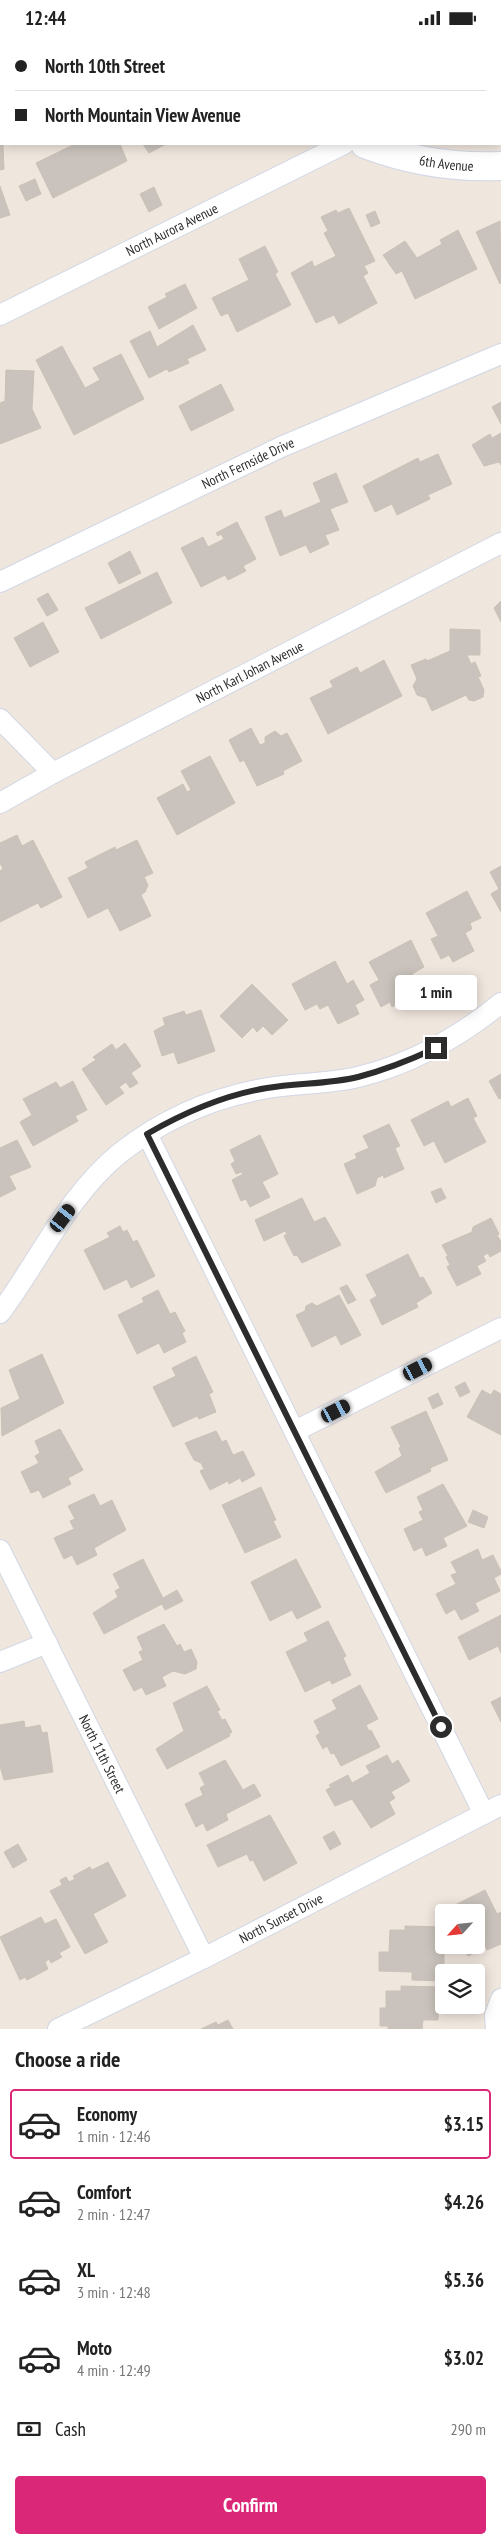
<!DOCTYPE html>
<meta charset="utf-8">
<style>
:root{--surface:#fff;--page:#f6f6f6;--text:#222;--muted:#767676;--line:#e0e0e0;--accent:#db2777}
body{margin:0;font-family:"PT Sans Narrow",sans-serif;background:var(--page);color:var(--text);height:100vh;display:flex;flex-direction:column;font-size:19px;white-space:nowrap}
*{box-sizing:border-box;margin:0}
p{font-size:16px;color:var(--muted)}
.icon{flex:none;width:28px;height:28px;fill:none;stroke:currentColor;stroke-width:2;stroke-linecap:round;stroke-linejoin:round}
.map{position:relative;height:1994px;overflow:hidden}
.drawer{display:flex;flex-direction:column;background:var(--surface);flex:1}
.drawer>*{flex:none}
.banner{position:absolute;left:0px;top:0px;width:501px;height:110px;box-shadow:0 2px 12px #0003;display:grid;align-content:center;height:110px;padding:0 15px;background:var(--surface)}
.needle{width:32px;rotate:243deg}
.controls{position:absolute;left:435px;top:1869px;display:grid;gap:10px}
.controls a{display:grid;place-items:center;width:50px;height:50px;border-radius:5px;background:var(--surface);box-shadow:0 2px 12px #0003;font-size:25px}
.end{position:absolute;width:22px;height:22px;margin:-11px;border:6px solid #2c2c2c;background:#fff;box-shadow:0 0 0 2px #fff}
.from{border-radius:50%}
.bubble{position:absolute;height:35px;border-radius:5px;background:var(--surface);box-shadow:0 2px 12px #0003;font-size:16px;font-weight:600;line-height:35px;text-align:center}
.car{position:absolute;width:15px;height:30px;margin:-15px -8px;border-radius:6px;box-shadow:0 0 4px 1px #0007;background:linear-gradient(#222 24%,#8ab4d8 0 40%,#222 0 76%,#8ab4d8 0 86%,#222 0)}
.banner b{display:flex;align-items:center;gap:18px;height:48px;font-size:19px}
.banner b+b{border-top:1px solid var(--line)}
.banner i{width:12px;height:12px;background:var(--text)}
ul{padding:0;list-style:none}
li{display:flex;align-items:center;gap:15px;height:70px;margin:0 10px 8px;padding:0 5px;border:2px solid transparent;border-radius:5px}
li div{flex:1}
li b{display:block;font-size:19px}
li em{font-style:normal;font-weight:600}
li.on{border-color:var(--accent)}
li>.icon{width:45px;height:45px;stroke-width:1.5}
h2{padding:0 15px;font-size:22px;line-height:60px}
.pay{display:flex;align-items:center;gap:12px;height:55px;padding:0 15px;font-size:19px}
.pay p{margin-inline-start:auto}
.button{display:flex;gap:10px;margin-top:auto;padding:10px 15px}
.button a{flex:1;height:58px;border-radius:5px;background:var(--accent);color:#fff;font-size:20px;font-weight:600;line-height:58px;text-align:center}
.status{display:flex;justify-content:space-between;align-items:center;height:35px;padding:0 25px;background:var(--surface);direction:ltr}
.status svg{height:14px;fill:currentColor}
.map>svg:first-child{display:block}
</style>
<div class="status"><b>12:44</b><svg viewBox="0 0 49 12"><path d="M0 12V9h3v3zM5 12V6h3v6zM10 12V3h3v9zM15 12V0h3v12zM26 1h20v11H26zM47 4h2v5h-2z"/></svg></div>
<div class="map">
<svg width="501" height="1994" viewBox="0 0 501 1994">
<rect width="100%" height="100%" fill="#efe6dd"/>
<!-- building -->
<path fill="#cac3bd" stroke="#cbc2b6" d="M421 0H493L421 1Z
M75 109H120L127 126 53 163 36 128Z
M143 109H166L149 118Z
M0 110H3L4 134 0 135Z
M35 144 41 159 26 166 19 151Z
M0 151 10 180 0 183Z
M154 152 162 170 149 177 140 159Z
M349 173 375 226 364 231 368 238 363 241 377 268 339 289 334 280 316 288 291 238 312 226 314 232 336 221 324 198 328 196 321 182 336 175 338 178Z
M375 176 380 188 371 192 366 180Z
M500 186 501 248 500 249 476 197Z
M458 195 477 234 415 264 402 236 396 239 383 220 405 206 417 223 442 209 440 205Z
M265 211 278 237 275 239 291 270 237 297 228 278 221 281 212 263 249 245 239 224Z
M185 249 197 273 159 294 148 272 167 262 165 259Z
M193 290 206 315 187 324 189 328 169 337 167 334 149 343 130 306 150 296 157 312Z
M62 311 85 353 100 345 93 333 121 319 144 364 74 400 36 325Z
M6 335 34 336 32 374 41 393 0 409V368L5 366Z
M221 349 234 375 191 396 179 371Z
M501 367V389L492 372Z
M501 398V430L499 427 484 431 472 410 490 399 492 403Z
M438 419 452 449 428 460 430 464 397 480 392 469 375 477 363 451 418 423 420 427Z
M336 438 348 467 330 474 339 495 325 500 329 509 310 518 306 510 280 521 265 482 281 475 284 483 321 467 313 448Z
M237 487 256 524 243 531 246 536 228 545 225 540 201 552 181 513 203 502 208 512 224 504 221 499 218 501 216 498Z
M130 516 141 538 119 549 108 528Z
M157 537 172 568 101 604 85 573Z
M48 558 58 575 47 581 37 564Z
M501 566V587L494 573Z
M43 587 59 617 30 632 14 603Z
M450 594 480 595V620H467L471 629 475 627 481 641 478 642 484 655 483 662 474 666 469 665 466 660 432 676 426 663 417 660 413 651 417 644 411 630 426 624 427 626 450 616Z
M384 625 402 661 328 699 310 663 333 652 330 646 357 632 360 638Z
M251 693 260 710 265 708V702L275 696 281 701 287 698 302 726 283 736 284 739 257 751 244 725 240 727 229 705Z
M210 721 235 768 177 800 157 763 183 749 187 757 191 755 181 736Z
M17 800 22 811 33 805 62 862 41 873 38 868 0 887V836L3 834 0 828V808Z
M137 805 153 838 144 842 148 850 145 857 141 860 151 881 120 896 108 873 88 883 68 843 88 833 85 827 115 812 116 815Z
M501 831V877L491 859 499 854 490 837Z
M467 856 481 883 470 888 472 894 465 898 474 916 453 927 449 920 441 924 431 904 438 901 426 878Z
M411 905 424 932 412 939 415 945 407 949 413 961 392 972 390 967 381 972 370 950 379 945 369 927Z
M335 926 347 949 353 945 364 965 355 970 359 979 338 989 328 970 320 974 317 969 305 975 292 949Z
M252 949 288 985 272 1000 263 991 257 997 253 992 242 1003 220 981Z
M201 975 215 1016 178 1029 174 1017 162 1021 154 996 165 990 163 983 184 976 186 980Z
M125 1008 141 1031 131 1038 138 1048 130 1053 126 1047 119 1052 124 1058 106 1070 82 1034 96 1025 93 1022 112 1009 116 1015Z
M501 1039V1063L499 1064 489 1046Z
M73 1046 87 1075 75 1081 78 1086 33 1111 20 1087 32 1080 23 1064 56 1047 60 1053Z
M468 1063 477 1081 473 1083 486 1107 445 1128 434 1106 424 1111 411 1085 448 1066 451 1072Z
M389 1089 400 1111 395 1113 404 1134 384 1143 383 1140 377 1143 375 1151 357 1159 344 1129 357 1123 355 1119 369 1113 363 1101Z
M260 1100 278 1139 262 1147 270 1162 250 1172 246 1164 241 1166 232 1145 243 1139 241 1137 236 1139 231 1129 235 1126 230 1115Z
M17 1105 31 1132 9 1141 16 1154 0 1162V1113Z
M441 1153 446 1163 436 1168 431 1157Z
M302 1163 314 1187 325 1182 341 1210 302 1228 297 1220 294 1221 284 1201 287 1199 285 1196 264 1206 255 1185Z
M491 1183 499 1199 497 1200 501 1207V1216L490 1222 488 1218 483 1221 486 1226 477 1231 481 1239 457 1251 447 1232 450 1230 446 1222 448 1221 442 1210 472 1197 473 1192Z
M120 1191 123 1197 127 1195 133 1207 137 1205 155 1241 131 1253 127 1244 104 1255 84 1215 110 1202 107 1198Z
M408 1219 420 1243 423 1242 432 1258 416 1268 418 1272 382 1290 370 1265 377 1261 366 1240Z
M347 1250 356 1265 348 1269 340 1253Z
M158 1255 170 1279 175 1277 185 1296 182 1298 186 1307 164 1318 159 1308 137 1319 118 1280 144 1267 142 1263Z
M339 1260 361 1300 341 1310 336 1300 312 1312 296 1280 305 1276 306 1271 312 1268 317 1271Z
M42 1319 64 1368 2 1401 1 1373 20 1364 9 1335Z
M196 1321 213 1357 209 1359 216 1377 199 1384 197 1381 173 1392 153 1352 176 1341 172 1333Z
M465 1347 470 1357 460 1362 455 1352Z
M482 1355 491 1360 494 1355 501 1359V1400L467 1382Z
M438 1358 443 1369 433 1374 428 1363Z
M426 1376 448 1425 430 1433 431 1436 386 1458 375 1437 402 1421 399 1413 401 1412 391 1392Z
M60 1394 83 1435 68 1443 71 1449 43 1463 39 1455 31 1458 21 1437 39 1428 35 1421 40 1418 35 1406Z
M216 1396 222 1407 226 1405 233 1420 243 1416 255 1440 242 1447 240 1443 229 1449 228 1446 210 1455 200 1436 204 1434 201 1428 194 1425 185 1408Z
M443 1449 467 1491 443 1503 447 1511 426 1521 422 1512 414 1516 404 1494 423 1485 419 1477 423 1475 417 1462Z
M261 1452 276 1485 273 1486 281 1502 245 1518 222 1470Z
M94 1459 100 1471 112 1465 126 1495 94 1513 97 1520 77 1530 72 1520 64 1524 54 1503 74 1494 70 1486 75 1484 68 1471Z
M473 1475 488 1482 484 1493 468 1487Z
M478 1514 482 1525 493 1520 501 1536V1539L494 1543 500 1556 475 1568 479 1576 461 1585 455 1574 446 1579 436 1559 456 1549 451 1540 457 1538 451 1527Z
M143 1524 163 1563 177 1555 183 1566 165 1575 162 1569 104 1599 93 1578 118 1562 115 1556 120 1553 113 1539Z
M296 1524 321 1572 297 1584 292 1575 270 1586 251 1547Z
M501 1580V1618L498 1611 469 1625 458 1602Z
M328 1586 346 1621 343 1623 351 1640 332 1649 330 1645 305 1657 286 1617 308 1606 304 1598Z
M164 1589 177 1611 180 1609 184 1617 191 1614 197 1627 196 1634 185 1639 173 1636 162 1642 166 1651 146 1660 142 1652 134 1656 123 1635 143 1625 139 1617 143 1615 137 1602Z
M360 1650 378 1684 366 1690 369 1696 371 1695 380 1712 341 1731 334 1718 331 1719 327 1711 323 1714 316 1701 320 1698 314 1686 337 1674 332 1665Z
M207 1651 220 1675 217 1676 222 1685 225 1684 232 1697 229 1699 230 1701 167 1734 156 1714 184 1696 173 1668Z
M501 1662V1687L491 1667Z
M24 1686 25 1693 40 1690 42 1698 47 1697 53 1737 4 1745 0 1731V1690Z
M387 1720 392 1729 398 1725 410 1746 391 1757 395 1763 389 1767 395 1779 371 1793 352 1764 335 1771 326 1755 331 1752 329 1750 348 1740 352 1748 370 1738 366 1731Z
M225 1725 243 1755 254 1749 261 1761 226 1779 228 1785 207 1796 203 1788 196 1792 185 1769 203 1760 200 1753 205 1750 199 1738Z
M270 1780 297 1828 264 1846 253 1825 250 1826 247 1819 218 1832 207 1810Z
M334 1796 341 1809 330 1815 323 1802Z
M18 1809 27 1825 13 1833 4 1817Z
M108 1827 126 1861 93 1879 108 1907 85 1919 50 1856 62 1850 60 1845 66 1842 69 1847 75 1844 73 1841 90 1832 92 1835Z
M485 1855 497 1879 501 1877V1909L487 1915 486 1912 468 1921 462 1910H476V1878H454L451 1872Z
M41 1882 45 1889 56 1884 70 1912 59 1918 62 1922 51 1928 49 1924 45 1927 48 1934 27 1945 25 1942 20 1945 0 1902Z
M405 1891 444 1892V1946L412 1945V1937L379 1936V1917H389L390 1895H405Z
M401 1951 440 1952 438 1985H423L422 1994H388V1991H380V1973H386V1956H401Z
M228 1985 233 1994H201L216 1987 218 1990Z"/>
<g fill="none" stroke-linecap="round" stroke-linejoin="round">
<defs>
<g id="street">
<path d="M115 1 117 0"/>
<path d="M0 60 1 59"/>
<path id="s1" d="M0 280 344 109"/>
<path id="s2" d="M0 547 281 412 501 319"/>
<path d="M0 684 53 738"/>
<path id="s3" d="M0 768 53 738 501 508"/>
<path d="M147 1099 484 1779"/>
<path d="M0 1278C40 1225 67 1161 120 1118 163 1084 214 1062 268 1053 297 1048 329 1049 358 1042 412 1029 458 1003 501 968"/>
<path d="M295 1396 501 1293"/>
<path id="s4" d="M0 1515 204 1923"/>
<path d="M0 1627 47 1608"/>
<path id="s5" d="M58 1994 204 1923 501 1770"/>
<path d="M496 1994 495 1980 501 1964"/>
</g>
<g id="secondary">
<path d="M234 0 235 1"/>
<path id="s6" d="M365 109C409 126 454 133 501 131"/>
</g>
</defs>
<!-- street casing -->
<use href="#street" stroke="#d2d7e6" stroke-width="22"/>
<!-- secondary casing -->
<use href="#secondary" stroke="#d2d7e6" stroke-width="30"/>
<!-- street -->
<use href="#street" stroke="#fff" stroke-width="20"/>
<!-- secondary -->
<use href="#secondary" stroke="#fff" stroke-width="28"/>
</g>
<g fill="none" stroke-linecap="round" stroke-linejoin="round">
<!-- route -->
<path stroke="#2c2c2c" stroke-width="6" d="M436 1013C410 1025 385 1035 358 1042 329 1049 297 1048 267 1053 224 1060 185 1077 147 1099L441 1692"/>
</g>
<g text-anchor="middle" stroke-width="4.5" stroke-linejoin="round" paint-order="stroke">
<!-- street labels -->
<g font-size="14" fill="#2c2c2c" stroke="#fff">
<text dy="5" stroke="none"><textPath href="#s6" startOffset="84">6th Avenue</textPath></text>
<text dy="5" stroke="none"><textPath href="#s1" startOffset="192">North Aurora Avenue</textPath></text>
<text dy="5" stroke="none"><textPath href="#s2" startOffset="275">North Fernside Drive</textPath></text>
<text dy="5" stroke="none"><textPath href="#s3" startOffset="282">North Karl Johan Avenue</textPath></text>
<text dy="5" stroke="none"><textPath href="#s4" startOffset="228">North 11th Street</textPath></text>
<text dy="5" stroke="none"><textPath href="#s5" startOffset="249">North Sunset Drive</textPath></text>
</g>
</g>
</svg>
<div class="controls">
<a><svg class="needle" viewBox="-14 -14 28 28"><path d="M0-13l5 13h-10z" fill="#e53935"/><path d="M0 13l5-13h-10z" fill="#767676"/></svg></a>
<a><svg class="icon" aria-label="layers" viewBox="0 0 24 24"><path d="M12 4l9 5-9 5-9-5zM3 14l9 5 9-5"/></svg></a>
</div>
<i class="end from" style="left:441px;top:1692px"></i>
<i class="end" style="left:436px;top:1013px"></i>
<div class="bubble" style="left:395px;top:940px;width:82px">1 min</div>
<i class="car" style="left:63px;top:1183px;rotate:37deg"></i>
<i class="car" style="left:418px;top:1334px;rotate:63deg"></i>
<i class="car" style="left:336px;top:1376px;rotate:63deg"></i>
<div class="banner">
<b><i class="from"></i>North 10th Street</b>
<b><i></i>North Mountain View Avenue</b>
</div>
</div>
<section class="drawer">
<h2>Choose a ride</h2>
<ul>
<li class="on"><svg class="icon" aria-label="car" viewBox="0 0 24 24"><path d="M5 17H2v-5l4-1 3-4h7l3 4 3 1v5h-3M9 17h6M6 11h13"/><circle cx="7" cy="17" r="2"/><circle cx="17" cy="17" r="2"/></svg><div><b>Economy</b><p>1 min · 12:46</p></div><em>$3.15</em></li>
<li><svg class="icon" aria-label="car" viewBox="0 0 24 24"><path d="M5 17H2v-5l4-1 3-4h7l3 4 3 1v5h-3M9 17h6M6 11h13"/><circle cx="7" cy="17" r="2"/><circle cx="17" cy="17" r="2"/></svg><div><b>Comfort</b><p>2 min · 12:47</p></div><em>$4.26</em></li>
<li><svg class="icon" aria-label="car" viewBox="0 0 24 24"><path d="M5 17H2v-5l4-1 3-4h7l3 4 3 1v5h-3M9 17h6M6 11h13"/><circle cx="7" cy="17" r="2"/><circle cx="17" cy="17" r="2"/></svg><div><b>XL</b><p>3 min · 12:48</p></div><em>$5.36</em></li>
<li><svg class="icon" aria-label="car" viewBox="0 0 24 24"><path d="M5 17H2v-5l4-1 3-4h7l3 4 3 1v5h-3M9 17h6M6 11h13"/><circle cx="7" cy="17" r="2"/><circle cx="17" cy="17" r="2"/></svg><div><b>Moto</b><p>4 min · 12:49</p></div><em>$3.02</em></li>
</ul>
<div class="pay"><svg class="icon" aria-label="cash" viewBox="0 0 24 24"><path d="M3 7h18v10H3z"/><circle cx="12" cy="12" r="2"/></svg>Cash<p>290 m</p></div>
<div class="button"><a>Confirm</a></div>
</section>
